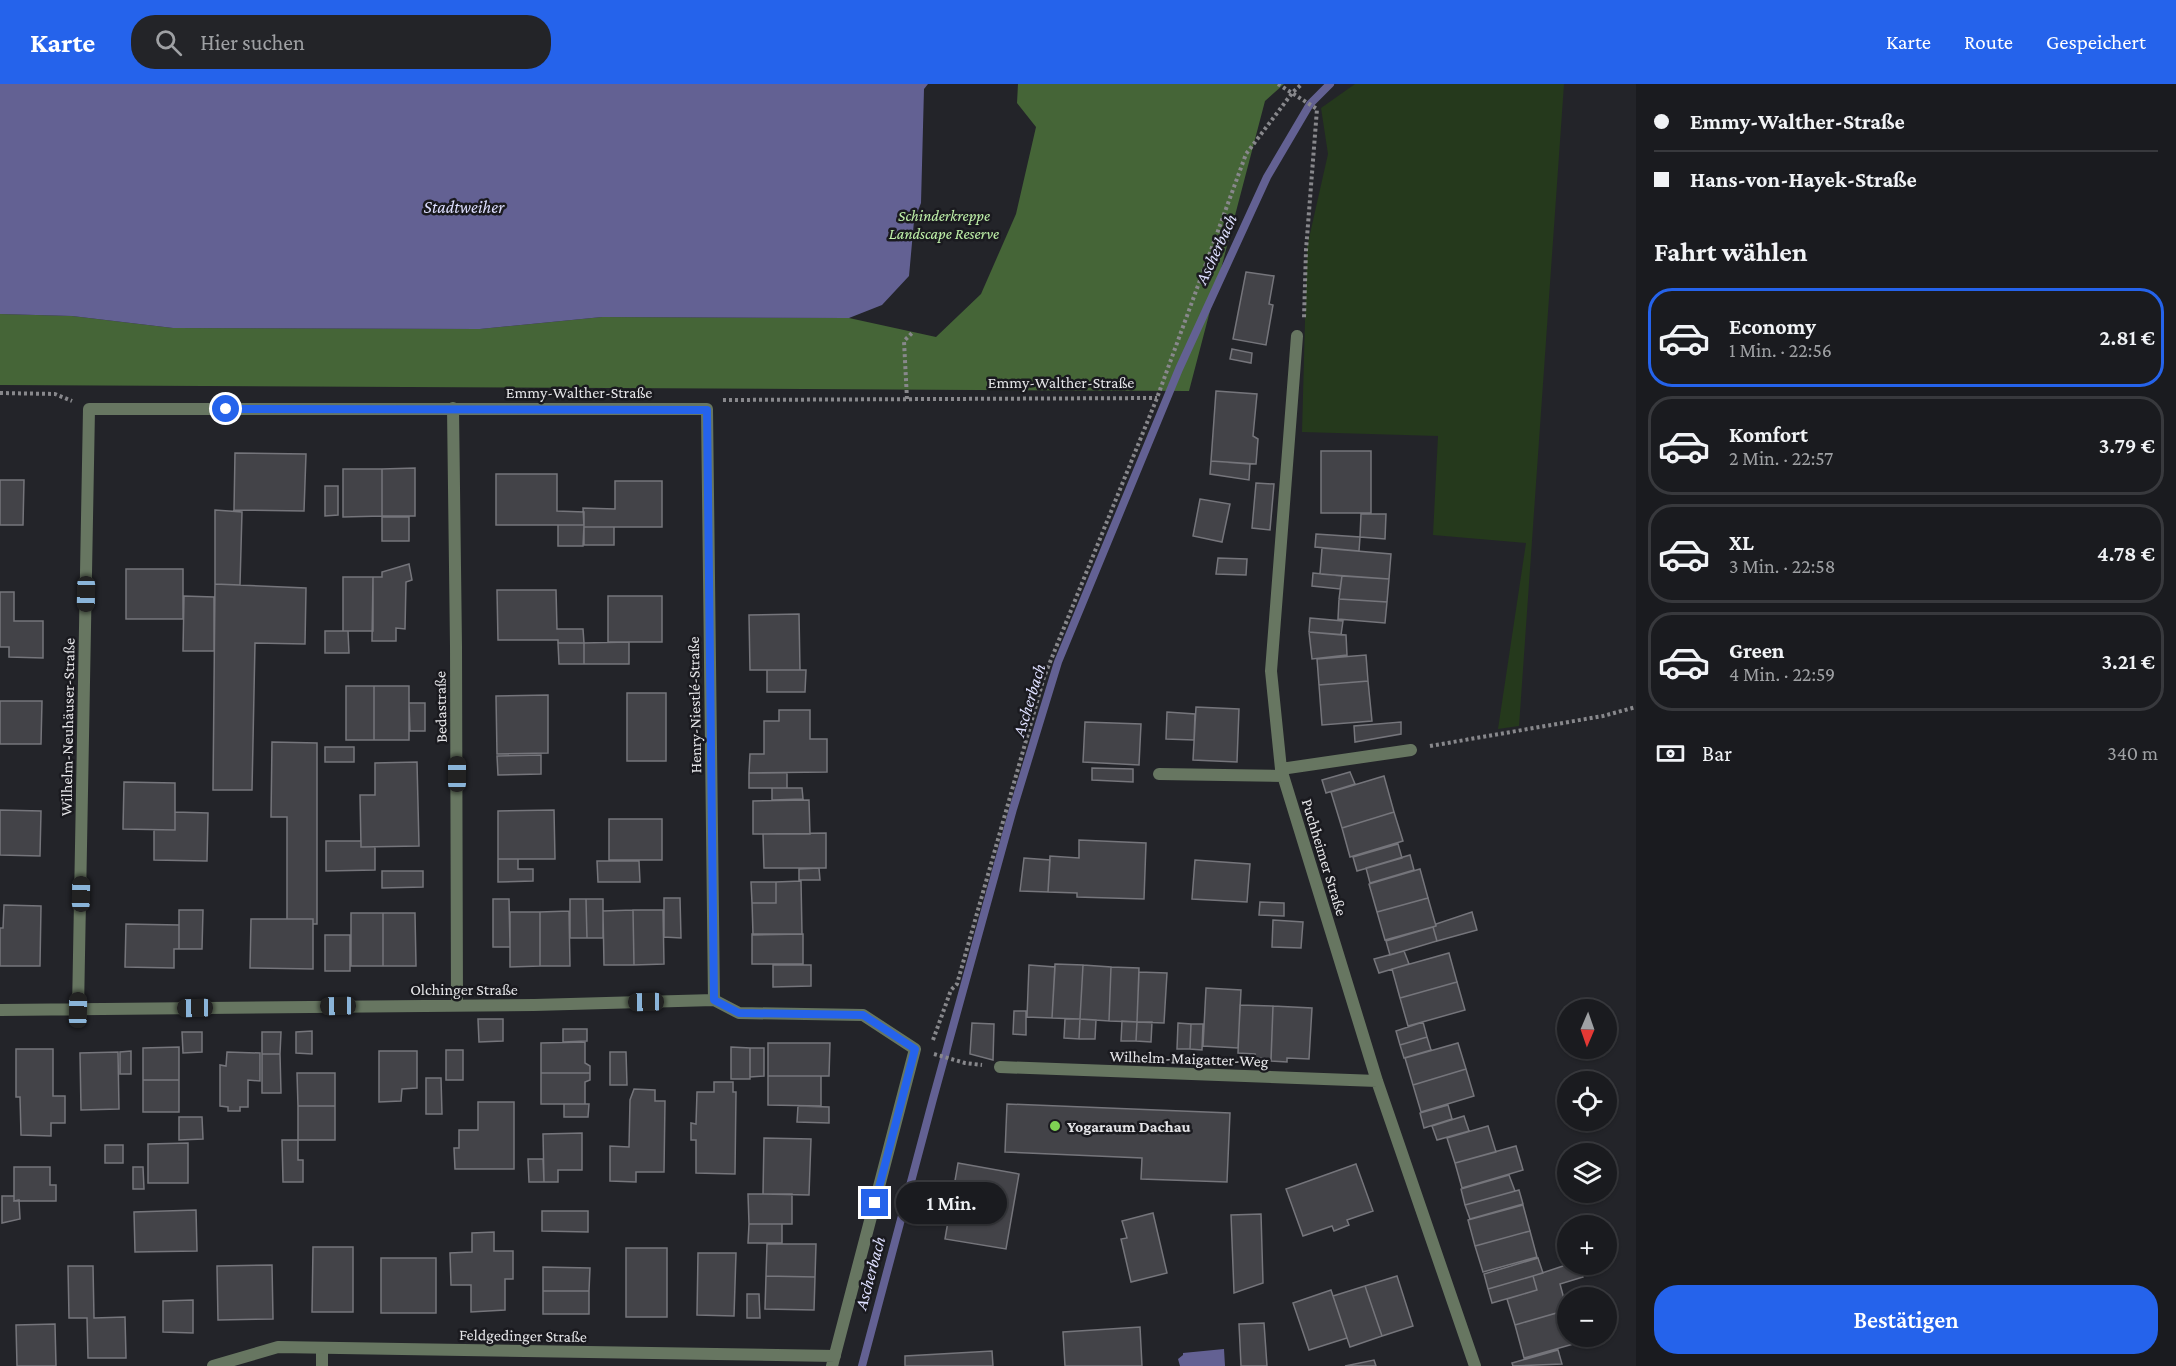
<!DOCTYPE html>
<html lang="de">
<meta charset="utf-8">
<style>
:root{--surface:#1a1b1f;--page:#232428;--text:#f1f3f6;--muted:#9fa1a4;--line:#38393d;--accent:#2563eb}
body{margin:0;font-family:"Crimson Pro",serif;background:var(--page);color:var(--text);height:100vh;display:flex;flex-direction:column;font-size:22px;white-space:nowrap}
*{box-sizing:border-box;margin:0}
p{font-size:20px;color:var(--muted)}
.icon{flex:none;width:33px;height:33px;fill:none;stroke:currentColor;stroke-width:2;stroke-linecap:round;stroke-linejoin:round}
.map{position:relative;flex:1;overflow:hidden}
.details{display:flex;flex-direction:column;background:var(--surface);width:540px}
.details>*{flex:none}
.hud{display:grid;align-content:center;height:132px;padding:0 18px;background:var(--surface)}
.needle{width:39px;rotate:182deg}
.fabs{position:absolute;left:1557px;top:915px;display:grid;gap:12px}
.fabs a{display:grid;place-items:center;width:60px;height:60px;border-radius:50%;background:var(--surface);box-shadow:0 2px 4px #0004,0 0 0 2px var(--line);font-size:30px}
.end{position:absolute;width:27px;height:27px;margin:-14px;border:8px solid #2563eb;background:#fff;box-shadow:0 0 0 3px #fff}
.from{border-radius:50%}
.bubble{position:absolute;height:42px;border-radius:21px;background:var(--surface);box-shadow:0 2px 4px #0004,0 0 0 2px var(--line);font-size:20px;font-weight:600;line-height:42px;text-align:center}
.car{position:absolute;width:18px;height:36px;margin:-18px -9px;border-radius:8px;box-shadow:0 0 4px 2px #0007;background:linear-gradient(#222 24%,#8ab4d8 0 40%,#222 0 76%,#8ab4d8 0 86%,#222 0)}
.hud b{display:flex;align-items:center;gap:21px;height:57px;font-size:22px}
.hud b+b{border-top:2px solid var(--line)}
.hud i{width:15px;height:15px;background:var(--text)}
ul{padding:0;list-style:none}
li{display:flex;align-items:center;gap:18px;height:99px;margin:0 12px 9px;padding:0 6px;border:3px solid var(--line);border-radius:24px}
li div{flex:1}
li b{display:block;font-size:22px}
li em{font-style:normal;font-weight:600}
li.active{border-color:var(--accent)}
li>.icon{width:54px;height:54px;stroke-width:1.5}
h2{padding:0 18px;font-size:27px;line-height:72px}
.pay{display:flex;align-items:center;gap:15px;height:66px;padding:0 18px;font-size:22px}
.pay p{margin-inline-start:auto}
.cta{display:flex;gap:12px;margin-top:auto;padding:12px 18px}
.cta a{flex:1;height:69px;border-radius:24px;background:var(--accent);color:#fff;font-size:24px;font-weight:600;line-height:69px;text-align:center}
header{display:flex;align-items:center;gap:36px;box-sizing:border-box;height:84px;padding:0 30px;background:var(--accent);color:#fff}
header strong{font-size:28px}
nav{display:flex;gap:33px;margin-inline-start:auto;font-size:21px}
.search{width:420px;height:54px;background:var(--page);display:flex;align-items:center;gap:15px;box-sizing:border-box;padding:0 21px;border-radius:24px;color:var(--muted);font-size:22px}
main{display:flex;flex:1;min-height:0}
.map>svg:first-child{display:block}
</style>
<header>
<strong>Karte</strong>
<div class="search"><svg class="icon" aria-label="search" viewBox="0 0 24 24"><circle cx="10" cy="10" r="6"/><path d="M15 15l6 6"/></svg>Hier suchen</div>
<nav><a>Karte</a><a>Route</a><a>Gespeichert</a></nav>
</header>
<main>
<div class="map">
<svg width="1636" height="1282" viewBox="0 0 1636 1282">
<rect width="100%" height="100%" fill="#232429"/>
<!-- green -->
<path fill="#25391c" d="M1355 0H1564L1519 642 1498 645 1526 459 1433 451 1438 352 1302 348 1307 163 1328 70 1321 24Z"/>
<!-- forest -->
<path fill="#456537" d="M1018 0H1284L1265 17 1189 307 0 301V230L72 232 173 244 480 245 602 233 849 234 936 253 981 210 1016 130 1036 43 1017 19Z"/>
<!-- water -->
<path fill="#636193" d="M0 0H928L924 5 921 119 914 137 909 192 882 221 849 234 602 233 480 245 173 244 72 232 0 230Z
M1224 1265 1225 1282H1180L1178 1275 1183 1271V1269Z"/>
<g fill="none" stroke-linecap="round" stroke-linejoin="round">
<!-- stream -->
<path stroke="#636193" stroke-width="8" d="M862 1282 933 1015 1013 725 1058 578 1179 285 1267 93 1310 20 1330 0"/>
</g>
<!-- building -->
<path fill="#434348" stroke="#75757b" stroke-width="1.5" d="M1246 188 1274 192 1269 220 1273 221 1266 261 1233 255Z
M1232 265 1252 269 1251 279 1230 275Z
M1216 307 1257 310 1253 352 1258 355 1256 380 1211 377Z
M1321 367H1371V429H1321Z
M235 369 306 370 304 427 234 426Z
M1211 377 1250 380 1249 396 1210 390Z
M415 384V432H382V385Z
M343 385H382V432L343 433Z
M496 390H557V427L584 428V441H496Z
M0 396H24L23 441H0Z
M615 397H662V443H584L583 424 615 425Z
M1256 399 1274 400 1270 446 1252 444Z
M325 402H338V431L325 432Z
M1200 415 1230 420 1222 458 1193 452Z
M215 426 242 428 240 501 215 500Z
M1361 430H1386L1385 455 1360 453Z
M382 433H409V457H382Z
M558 441H584L583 462H558Z
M584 443H614V461H584Z
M1316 450 1360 453 1359 467 1315 463Z
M1322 464 1391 470 1389 495 1320 490Z
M1218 474 1247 475 1246 491 1216 490Z
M409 480 412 496 406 498 405 545 396 544V557H372L373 493H382V488Z
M126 485H183V535H126Z
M1313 489 1342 492 1340 505 1312 502Z
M1342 492 1389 495 1387 518 1339 515Z
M343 493H373V547H343Z
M215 500 306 504 305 560 255 559 252 706H213Z
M497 506H556L557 545H583L584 559H558V556H498Z
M0 508H14V537H43V574L9 573V563H0Z
M184 512 214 513V567H183Z
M608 512H662V558H608Z
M1339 515 1387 518 1385 539 1338 535Z
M799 530 800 586H750L749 531Z
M1310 534 1343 537 1341 551 1309 548Z
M325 547H348L349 569H325Z
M1309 548 1346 551 1347 571 1312 575Z
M629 558V580H584V559Z
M558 559H584V580H559Z
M1366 571 1368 597 1319 601 1317 575Z
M767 586H806L805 608H767Z
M1368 597 1372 637 1322 641 1319 601Z
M346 602H374V656H346Z
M374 602H409V656H374Z
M627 609H666V677H627Z
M548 611V669L497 670 496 612Z
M0 617H42L41 660H0Z
M409 619H425V647H410Z
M1196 623 1239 625 1237 678 1193 676Z
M779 626H810V655H827V688L749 689 750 670H764V637H779Z
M1167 628 1195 630 1194 656 1166 655Z
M1085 638 1141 640 1139 681 1083 678Z
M1401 638V650L1355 658 1354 642Z
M272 658 317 659V840H313V835H287V733H271Z
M325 663H354V678H325Z
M541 671V690L498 691 497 672Z
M417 678 419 762 361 763 360 711H375V679Z
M1092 684 1133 685V698L1092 696Z
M1350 688 1355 700 1326 709 1322 696Z
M749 689H787V704H749Z
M1384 692 1394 728 1342 744 1331 708Z
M124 698 175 699V746L123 745Z
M772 704H802L803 715 772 716Z
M809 716 810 750H753V717Z
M0 726 41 727 40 772 0 771Z
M554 726 555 775H498V727Z
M175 728 208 729 207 777 154 776V746H175Z
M1394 728 1403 757 1350 773 1342 744Z
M609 735H662V776H609Z
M826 749V784H764L763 750Z
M1079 756 1146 759 1144 815 1077 813V809L1048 808 1050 772 1079 774Z
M326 757H361V763H375V786L326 787Z
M1398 760 1402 774 1357 787 1353 773Z
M1410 771 1414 786 1370 799 1366 784Z
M1024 774 1050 776 1048 808 1020 807Z
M498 775H518V785H533V797L498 798Z
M1195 776 1250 780 1247 818 1192 815Z
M597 777H639L640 798H598Z
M819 784 820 796H799V785Z
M1420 785 1428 814 1377 828 1369 800Z
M382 787H423V803L382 804Z
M801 797 802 850 753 851 752 819H776V798Z
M751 798H776V819H752Z
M664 814H680L681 854 664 853Z
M1428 814 1436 842 1385 856 1377 828Z
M493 815H509L510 863H493Z
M570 815H586L587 854H570Z
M586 815H603V854H587Z
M1260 818 1284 819V832L1259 831Z
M4 821 41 822 40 882H0V844H3Z
M179 826H203L202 865H179Z
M633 826H663L664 880 634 881Z
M633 826 634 881H604L603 827Z
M569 827 570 882H540V828Z
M510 828H540V882L510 883Z
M1472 828 1477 846 1437 857 1433 843 1436 842V840Z
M351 829H383V882H351Z
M383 829H415L416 882H383Z
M251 835H313V885L250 884Z
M1273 836 1303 838 1301 864 1272 863Z
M126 840 179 841V865H174V884L125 883Z
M1433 843 1437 857 1390 871 1386 857Z
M752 850H803V880H752Z
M325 851H350V887H325Z
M1404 867 1409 880 1379 889 1374 875Z
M1449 869 1457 898 1400 914 1392 885Z
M1055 880 1083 881 1080 935 1052 934Z
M773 881H811V902L773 903Z
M1029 881 1055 883 1052 934 1027 933Z
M1083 881 1111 883 1109 937 1080 935Z
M1111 883 1139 884 1137 938 1109 937Z
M1139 888 1167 889 1164 939 1137 938Z
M1457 898 1465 926 1408 942 1400 914Z
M1206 904 1241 906 1238 964 1203 962Z
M1240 921 1273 922 1271 975 1255 974V970L1238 969Z
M1273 922 1312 924 1309 975 1287 974V978L1271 977Z
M1014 927H1026V951L1013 950Z
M478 935H503V957L479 958Z
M1065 935H1080L1079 955 1064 954Z
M1080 935 1096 936 1095 955H1079Z
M1122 937 1137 938 1136 957H1121Z
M1137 938H1152L1151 958 1136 957Z
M1423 938 1427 953 1400 961 1396 947Z
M972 939 994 940 993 976 970 970Z
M1178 939 1191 940 1190 965H1177Z
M1191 940H1203L1202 966 1190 965Z
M563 945H587V957L563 958Z
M312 947V970L296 969V948Z
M182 948H202V968L183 969Z
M262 948H281L280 970H262Z
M1427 953 1431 966 1404 974 1400 961Z
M585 958V979L590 982V989H541V959Z
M768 959H830L829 992H768Z
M1458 959 1466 985 1413 1001 1405 974Z
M179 963V996H143V964Z
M731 963 750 964V995H731Z
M750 964H764V992L750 993Z
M16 965H53V1012H65V1039H51V1052L21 1051 20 1013H16Z
M446 966H463V996H446Z
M131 967V990H120V968Z
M379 967H417V1004L402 1005 401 1017 379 1018Z
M118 968 119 1025 81 1026 80 969Z
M227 968 260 969V997L248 996V1023H240V1027H228V1023L220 1022V981L226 982Z
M610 968H626L627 1001H610Z
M262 970H280L281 1009H262Z
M1466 985 1474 1012 1421 1028 1413 1001Z
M297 989H335V1022H298Z
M541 989H590V996L585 998V1020H541Z
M768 992H821V1022L768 1021Z
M426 994H441L442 1030H426Z
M143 996H179V1028H143Z
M714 998H733V1008H736L735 1090 696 1089V1056H691V1039L696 1040 697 1008H714Z
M634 1005 655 1006V1017H665L664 1088H636V1098L610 1097V1062L629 1063 630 1016Z
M478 1018H514V1085H455L454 1064H459V1046H478Z
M564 1020H589L588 1033H564Z
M1007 1020 1230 1029 1227 1098 1141 1095 1142 1074 1005 1068Z
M1448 1021 1452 1035 1424 1044 1420 1029Z
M298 1022H335V1056H298Z
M798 1022 829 1023V1039L797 1038Z
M1464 1032 1469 1047 1437 1056 1432 1042Z
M179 1033H202L203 1055 179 1056Z
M1488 1042 1496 1068 1455 1079 1447 1054Z
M582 1049V1086H558V1098H544L543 1050Z
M764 1054 811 1055 809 1111 763 1110Z
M282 1056H298V1076H303V1098H283Z
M188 1059V1099H148V1060Z
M105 1061H123V1079H105Z
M1516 1062 1523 1086 1462 1104 1455 1079Z
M528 1075H543L544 1098H529Z
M958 1079 1019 1090 1006 1165 945 1155Z
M1356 1080 1373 1127 1347 1136 1349 1141 1334 1147 1332 1142 1303 1152 1286 1105Z
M14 1083H50V1101H56V1117H14Z
M133 1083H143L144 1105H133Z
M1509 1091 1515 1107 1465 1121 1461 1105Z
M1519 1106 1523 1120 1470 1135 1465 1121Z
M748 1110H792V1140H749Z
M2 1112H14V1117L19 1116 20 1135 2 1139Z
M1523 1121 1530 1147 1475 1162 1468 1136Z
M196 1126 197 1167 135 1168 134 1128Z
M542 1127H588V1148L542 1147Z
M1153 1129 1167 1189 1131 1198 1121 1155 1127 1154 1122 1137Z
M1261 1130 1263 1199 1234 1209 1231 1131Z
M749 1140H782V1159H748Z
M1530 1147 1537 1173 1483 1188 1475 1162Z
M494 1148V1167H513V1195H505V1226L471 1228V1201H451L450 1169 472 1168V1149Z
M767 1160H816L815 1193 766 1192Z
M313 1163H353V1228H312Z
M626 1164H667V1233H626Z
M698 1169H736L734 1232 697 1231Z
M381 1174H436V1229H381Z
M1538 1174 1543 1189 1488 1205 1484 1190Z
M1569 1180H1580L1583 1193 1560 1200 1567 1226 1515 1241 1507 1215 1537 1206 1533 1192Z
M272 1181 273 1235 218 1236 217 1182Z
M68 1182H93L94 1234 125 1233 126 1274H88L87 1234H69Z
M543 1183 590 1184 589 1207H543Z
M766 1192 815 1193 814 1226 765 1225Z
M1397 1192 1413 1242 1382 1252 1365 1202Z
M1533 1192 1537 1206 1492 1219 1488 1205Z
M1365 1202 1382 1252 1350 1263 1333 1212Z
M1331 1206 1347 1254 1309 1266 1293 1219Z
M543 1207H589V1230H543Z
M747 1210H759L760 1234H747Z
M193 1216V1249L163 1248V1217Z
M1567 1226 1568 1252H1575L1577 1259 1524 1274 1515 1241Z
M1264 1239 1267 1282H1241L1239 1240Z
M55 1240 56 1282H17L16 1241Z
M1140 1243 1142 1282H1065L1063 1248Z
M1558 1266 1562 1280 1513 1282 1512 1279Z
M992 1267 993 1282H905V1272Z
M1374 1276 1376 1282H1345Z"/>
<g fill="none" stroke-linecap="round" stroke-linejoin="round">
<!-- path -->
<path stroke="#88888c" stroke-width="4" stroke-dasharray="3 3" stroke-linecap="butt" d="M1278 0 1317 25 1306 166 1304 234
M0 309 55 310 72 317
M907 315 904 257 913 248
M723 316 1157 314
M1430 662 1603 632 1636 623
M933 956 951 906 957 900 1044 593 1157 314 1246 70 1293 8 1302 0
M934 970 965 979 982 981"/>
<!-- service -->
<path stroke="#677661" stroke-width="12" d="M322 1282V1264"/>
<!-- minor -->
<path stroke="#677661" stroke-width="12" d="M1297 252 1271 587 1281 685 1377 997 1475 1282
M453 324 456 562 457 921
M1281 685 1411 666
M1159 690 1283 692
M0 926 534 921 714 916 739 929 863 931 915 965 832 1282
M78 926 89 325H707L714 916
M1000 983 1377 997
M213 1282 278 1263 835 1272"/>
</g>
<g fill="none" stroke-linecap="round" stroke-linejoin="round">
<!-- route -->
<path stroke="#2563eb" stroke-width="8" d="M226 325 707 326 714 916 739 929 863 931 915 965 875 1119"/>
</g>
<!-- markers -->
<circle fill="#7ed153" stroke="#1a1a1f" stroke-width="2" cx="1055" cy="1042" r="6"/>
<g text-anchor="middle" stroke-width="5" stroke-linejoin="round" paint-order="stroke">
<!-- park labels -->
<g font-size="16" font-style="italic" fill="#bff1a9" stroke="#1a1a1f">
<text x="944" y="137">Schinderkreppe<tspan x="944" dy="18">Landscape Reserve</tspan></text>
</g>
<!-- street labels -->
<g font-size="16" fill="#e5e5e8" stroke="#1a1a1f">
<text x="1061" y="304">Emmy-Walther-Straße</text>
<text x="579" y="314">Emmy-Walther-Straße</text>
<text transform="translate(694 621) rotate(-91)" y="6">Henry-Niestlé-Straße</text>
<text transform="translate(440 623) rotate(-91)" y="6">Bedastraße</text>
<text transform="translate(67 643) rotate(-89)" y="6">Wilhelm-Neuhäuser-Straße</text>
<text transform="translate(1325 773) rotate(73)" y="6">Puchheimer Straße</text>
<text x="464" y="911">Olchinger Straße</text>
<text transform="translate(1189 974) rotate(2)" y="6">Wilhelm-Maigatter-Weg</text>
<text transform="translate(523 1251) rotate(1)" y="6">Feldgedinger Straße</text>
</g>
<!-- poi labels -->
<g font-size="16" font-weight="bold" fill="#e5e5e8" stroke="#1a1a1f" text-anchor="start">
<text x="1067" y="1048">Yogaraum Dachau</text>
</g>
<!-- water labels -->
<g font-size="18" font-style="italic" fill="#dedfff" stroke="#1a1a1f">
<text x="464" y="129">Stadtweiher</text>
<text transform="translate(1216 165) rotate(-65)" y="6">Ascherbach</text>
<text transform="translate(1029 616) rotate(-73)" y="6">Ascherbach</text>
<text transform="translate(870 1189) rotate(-75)" y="6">Ascherbach</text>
</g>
</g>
</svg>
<div class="fabs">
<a><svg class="needle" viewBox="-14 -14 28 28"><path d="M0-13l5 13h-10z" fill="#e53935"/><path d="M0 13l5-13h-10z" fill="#9fa1a4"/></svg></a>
<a><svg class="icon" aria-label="locate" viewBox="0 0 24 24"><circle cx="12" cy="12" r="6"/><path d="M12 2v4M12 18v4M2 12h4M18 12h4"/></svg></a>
<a><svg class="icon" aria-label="layers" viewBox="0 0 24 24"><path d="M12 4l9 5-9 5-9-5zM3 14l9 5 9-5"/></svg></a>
<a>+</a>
<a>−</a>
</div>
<i class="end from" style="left:226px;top:325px"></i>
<i class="end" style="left:875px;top:1119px"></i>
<div class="bubble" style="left:896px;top:1098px;width:111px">1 Min.</div>
<i class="car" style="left:86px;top:510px;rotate:181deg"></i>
<i class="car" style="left:457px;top:690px;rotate:0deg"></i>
<i class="car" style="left:81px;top:810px;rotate:1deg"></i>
<i class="car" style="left:646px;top:918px;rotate:269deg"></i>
<i class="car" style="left:338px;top:922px;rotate:269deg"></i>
<i class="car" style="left:195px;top:924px;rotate:269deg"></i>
<i class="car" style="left:78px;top:926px;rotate:1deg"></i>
</div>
<section class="details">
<div class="hud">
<b><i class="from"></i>Emmy-Walther-Straße</b>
<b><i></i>Hans-von-Hayek-Straße</b>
</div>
<h2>Fahrt wählen</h2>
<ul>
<li class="active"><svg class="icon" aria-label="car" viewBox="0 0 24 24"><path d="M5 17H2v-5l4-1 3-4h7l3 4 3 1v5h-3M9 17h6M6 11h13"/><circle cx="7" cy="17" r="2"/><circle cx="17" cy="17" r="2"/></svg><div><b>Economy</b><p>1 Min. · 22:56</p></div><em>2.81 €</em></li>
<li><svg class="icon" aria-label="car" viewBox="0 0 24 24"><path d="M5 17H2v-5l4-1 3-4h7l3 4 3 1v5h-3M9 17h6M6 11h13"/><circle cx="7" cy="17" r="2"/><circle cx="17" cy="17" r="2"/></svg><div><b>Komfort</b><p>2 Min. · 22:57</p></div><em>3.79 €</em></li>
<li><svg class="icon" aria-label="car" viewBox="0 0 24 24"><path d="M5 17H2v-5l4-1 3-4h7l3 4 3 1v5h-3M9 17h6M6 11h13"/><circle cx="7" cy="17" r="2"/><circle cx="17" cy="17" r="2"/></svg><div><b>XL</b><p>3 Min. · 22:58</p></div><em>4.78 €</em></li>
<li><svg class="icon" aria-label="car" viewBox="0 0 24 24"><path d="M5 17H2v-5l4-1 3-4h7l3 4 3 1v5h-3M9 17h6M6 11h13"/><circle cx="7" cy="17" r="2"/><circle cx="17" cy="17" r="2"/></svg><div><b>Green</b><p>4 Min. · 22:59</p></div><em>3.21 €</em></li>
</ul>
<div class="pay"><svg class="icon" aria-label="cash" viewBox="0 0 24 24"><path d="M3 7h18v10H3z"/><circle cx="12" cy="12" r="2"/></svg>Bar<p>340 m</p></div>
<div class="cta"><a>Bestätigen</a></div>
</section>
</main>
